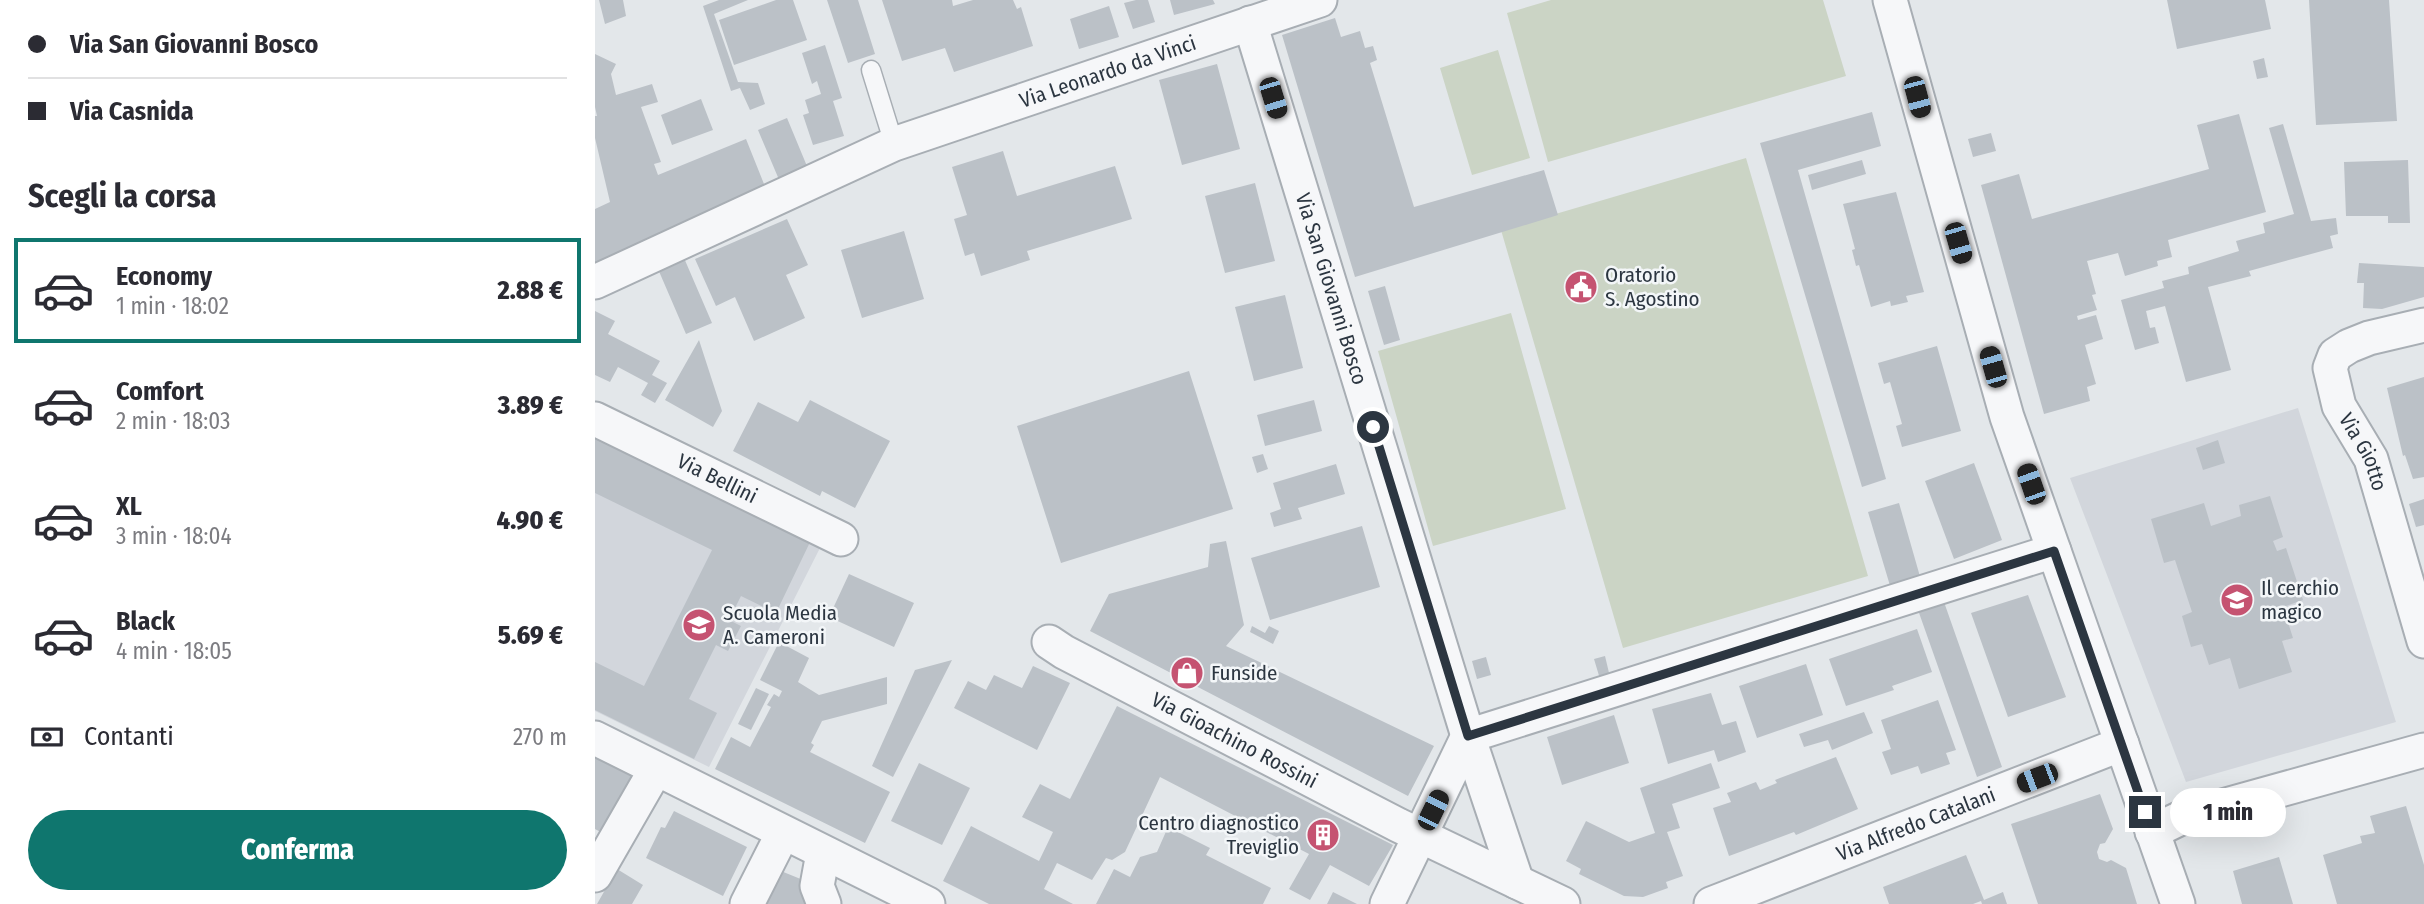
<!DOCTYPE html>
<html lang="it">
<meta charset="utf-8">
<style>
:root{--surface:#fff;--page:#f7f7f7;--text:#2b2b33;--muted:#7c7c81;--line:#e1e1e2;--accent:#0f766e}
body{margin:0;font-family:"Fira Sans Condensed",sans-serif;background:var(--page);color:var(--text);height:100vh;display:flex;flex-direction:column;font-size:26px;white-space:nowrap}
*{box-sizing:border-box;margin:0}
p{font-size:23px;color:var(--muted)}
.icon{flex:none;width:38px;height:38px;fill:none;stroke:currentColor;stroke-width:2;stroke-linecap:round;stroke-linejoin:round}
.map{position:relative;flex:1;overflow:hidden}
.panel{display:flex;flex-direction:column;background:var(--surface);width:595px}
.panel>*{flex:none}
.hud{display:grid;align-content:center;height:154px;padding:0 28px;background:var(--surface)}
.end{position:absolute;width:32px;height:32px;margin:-16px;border:9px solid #2c3641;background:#fff;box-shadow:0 0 0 4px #fff}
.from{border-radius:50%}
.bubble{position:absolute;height:49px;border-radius:24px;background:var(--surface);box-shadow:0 7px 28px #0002;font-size:23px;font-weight:800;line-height:49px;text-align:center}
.car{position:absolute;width:21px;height:42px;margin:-21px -10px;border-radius:9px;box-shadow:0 0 5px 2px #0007;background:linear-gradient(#222 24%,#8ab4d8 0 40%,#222 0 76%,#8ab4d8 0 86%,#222 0)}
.hud b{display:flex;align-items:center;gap:24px;height:66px;font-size:26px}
.hud b+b{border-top:2px solid var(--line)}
.hud i{width:18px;height:18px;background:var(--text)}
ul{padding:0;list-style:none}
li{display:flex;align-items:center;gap:21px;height:105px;margin:0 14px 10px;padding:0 14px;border:4px solid transparent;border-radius:0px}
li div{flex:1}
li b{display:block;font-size:26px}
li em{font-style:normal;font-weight:800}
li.on{border-color:var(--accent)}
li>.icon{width:63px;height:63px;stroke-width:1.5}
h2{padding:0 28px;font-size:32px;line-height:84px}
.pay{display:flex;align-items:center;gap:18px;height:77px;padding:0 28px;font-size:26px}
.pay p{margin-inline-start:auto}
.cta{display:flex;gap:14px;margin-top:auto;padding:14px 28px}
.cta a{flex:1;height:80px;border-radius:42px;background:var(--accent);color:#fff;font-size:28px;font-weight:800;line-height:80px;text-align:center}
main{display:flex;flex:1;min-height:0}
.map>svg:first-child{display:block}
</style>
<main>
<section class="panel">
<div class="hud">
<b><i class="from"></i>Via San Giovanni Bosco</b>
<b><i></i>Via Casnida</b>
</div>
<h2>Scegli la corsa</h2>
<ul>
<li class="on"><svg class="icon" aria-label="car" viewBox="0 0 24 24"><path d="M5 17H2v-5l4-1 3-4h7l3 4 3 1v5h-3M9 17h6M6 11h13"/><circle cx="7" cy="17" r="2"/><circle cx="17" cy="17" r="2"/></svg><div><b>Economy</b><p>1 min · 18:02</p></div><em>2.88 €</em></li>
<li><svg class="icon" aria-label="car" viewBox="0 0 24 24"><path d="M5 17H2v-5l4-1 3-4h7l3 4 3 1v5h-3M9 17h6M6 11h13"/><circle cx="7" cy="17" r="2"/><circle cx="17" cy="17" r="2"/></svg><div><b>Comfort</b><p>2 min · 18:03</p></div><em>3.89 €</em></li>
<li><svg class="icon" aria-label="car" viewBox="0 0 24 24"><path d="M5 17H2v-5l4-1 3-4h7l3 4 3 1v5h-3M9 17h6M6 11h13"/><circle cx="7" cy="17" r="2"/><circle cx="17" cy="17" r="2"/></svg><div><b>XL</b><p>3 min · 18:04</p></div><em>4.90 €</em></li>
<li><svg class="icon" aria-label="car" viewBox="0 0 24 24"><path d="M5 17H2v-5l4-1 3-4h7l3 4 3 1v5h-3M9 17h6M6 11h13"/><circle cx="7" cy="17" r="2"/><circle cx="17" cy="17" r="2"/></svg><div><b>Black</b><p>4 min · 18:05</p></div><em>5.69 €</em></li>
</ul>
<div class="pay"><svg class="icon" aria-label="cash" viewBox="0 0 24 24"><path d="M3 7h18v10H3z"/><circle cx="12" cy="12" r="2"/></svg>Contanti<p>270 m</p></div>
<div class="cta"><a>Conferma</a></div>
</section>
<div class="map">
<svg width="1829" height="904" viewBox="0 0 1829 904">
<rect width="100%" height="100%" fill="#e3e7ea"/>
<!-- built -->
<path fill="#d2d6dc" d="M1703 408 1801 722 1591 782 1475 478Z
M0 434 226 546 114 767 0 711Z"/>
<!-- green -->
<path fill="#cbd4c5" d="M956 0H1228L1251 76 953 162 912 13Z
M903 50 935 158 877 175 845 68Z
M1151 158 1273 576 1028 648 906 230Z
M916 313 971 509 838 546 783 351Z"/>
<!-- building -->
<path fill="#bbc1c7" d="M4 0H28L31 16 10 24Z
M124 0H153L119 14 143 82 163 83 170 104 155 110 145 88 136 91 108 6Z
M181 0H198L212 40 139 65 124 20Z
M232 0H263L280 54 253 63Z
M287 0H357L358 6 378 0H418L422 9 426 7 438 46 359 72 350 48 307 61Z
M541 0H553L560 22 538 29 529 3Z
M575 0H618L620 4 579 15Z
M1572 0H1670L1676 29 1582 49Z
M1714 0H1794L1802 121 1721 125Z
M514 6 524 37 484 49 475 19Z
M740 18 746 37 765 31 770 48 778 46 782 60 775 63 819 207 949 170 963 215 760 277 687 35Z
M230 45 247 98 238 101 249 136 218 145 208 115 214 113 210 100 226 94 222 81 217 84 207 53Z
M0 54 21 64 16 74 21 95 57 84 63 102 46 107 66 162 59 164 63 175 151 139 173 194 0 266V209L15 202 0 138V116H2L0 107Z
M1669 58 1673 77 1662 79 1658 61Z
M622 64 645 149 587 165 564 80Z
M106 99 118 130 77 145 66 115Z
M1277 112 1286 146 1203 170 1291 479 1267 487 1165 143Z
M1644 114 1671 212 1573 240 1577 257 1562 261 1563 266 1530 276 1523 253 1492 261 1501 294 1497 295 1502 310 1482 316 1483 320 1501 315 1508 339 1490 345 1501 384 1492 387 1495 401 1449 414 1386 185 1424 174 1437 219 1614 169 1602 125Z
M192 118 214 171 185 182 163 130Z
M1688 124 1716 221 1741 218 1743 234 1735 236 1738 248 1654 271 1656 276 1613 287 1636 370 1591 382 1570 306 1551 311 1555 328 1560 327 1564 343 1540 350 1526 300 1569 288 1567 281 1594 274 1593 267 1644 251 1641 241 1670 233 1668 223 1699 214 1674 128Z
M1396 133 1401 151 1378 157 1373 139Z
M408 151 422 196 520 166 537 219 432 251 435 260 386 276 379 253 370 256 359 219 372 215 357 167Z
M1267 160 1271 174 1217 190 1213 175Z
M1813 160 1815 223H1793V216H1751L1749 162Z
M660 183 680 261 630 273 610 196Z
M1301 192 1329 292 1311 296 1313 302 1296 306 1295 301 1276 307 1264 265 1261 266 1257 250 1260 249 1248 204Z
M192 219 213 265 191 275 210 318 159 341 140 297 121 306 100 259Z
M309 231 329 299 267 318 246 250Z
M89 258 117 323 91 334 63 269Z
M1764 263 1829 267V297L1787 309 1768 308 1769 283H1762Z
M790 286 805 340 789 345 773 291Z
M690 295 708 368 659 381 640 307Z
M0 311 20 321 13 334 65 361 57 375 72 383 60 403 46 395 53 383 23 367 15 382 0 375Z
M104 340 127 411 118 427 70 400Z
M1342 346 1366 431 1307 447 1301 426 1307 424 1295 382 1289 384 1283 363Z
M594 371 638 509 466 563 422 426Z
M1829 377V477L1818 479 1810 455 1808 456 1792 388Z
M215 400 295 441 260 508 227 491 225 496 138 451 163 402 203 422Z
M719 400 727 431 670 446 662 415Z
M0 431 217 538 181 613 146 596 134 620 146 626 133 651 121 645 94 699 122 713 99 759 0 710V662L49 686 117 550 0 493Z
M1623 440 1630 463 1608 470 1601 448Z
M668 454 673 469 662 473 657 457Z
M1379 463 1407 540 1359 559 1330 481Z
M741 464 750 494 703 508 707 519 679 527 675 513 686 509 678 483Z
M1675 496 1688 537 1678 541 1682 551 1691 548 1708 600 1688 607 1698 638 1687 641 1697 672 1644 689 1635 658 1614 665 1607 644 1596 647 1587 616 1597 612 1580 560 1569 563 1556 519 1609 503 1616 526 1646 516 1644 505Z
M1829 499V525L1821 527 1814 504Z
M1304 503 1326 580 1296 589 1273 512Z
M767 526 785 587 675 620 656 558Z
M631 541 649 625 631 646 839 746 813 796 495 631 514 594 613 567 615 544Z
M254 574 319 603 299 647 234 617Z
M1433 595 1471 697 1413 717 1376 613Z
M1349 602 1407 767 1382 777 1323 610Z
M657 626 670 633 674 626 684 631 678 644 655 632Z
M1322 629 1337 672 1297 686 1299 690 1251 706 1234 659Z
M184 642 214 658 203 682 224 695 292 677V704L227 721 216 743 219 745 215 752 295 792 270 843 120 769 136 737 155 747 176 707 172 705 179 694 184 697 187 691 165 680Z
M1010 656 1015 677 1005 679 999 659Z
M891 657 896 675 882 679 877 661Z
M357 660 298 777 277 766 320 670Z
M1211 664 1228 715 1162 738 1144 686Z
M438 666 475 683 442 750 359 708 373 681 391 690 399 675 427 688Z
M161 688 174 694 156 730 143 724Z
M1116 693 1127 725 1141 721 1151 752 1123 762 1119 750 1073 764 1057 709Z
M1343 700 1361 750 1351 753 1355 764 1326 774 1323 766 1296 775 1287 752 1296 749 1286 720Z
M522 706 798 845 774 886 735 865 715 900 694 889 714 854 565 777 530 852 517 860 511 858 497 880 462 863 449 889 478 904H394L348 881 376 826 444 861 458 832 427 817 445 784 475 799Z
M1269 712 1278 733 1237 750 1233 740 1209 747 1204 734Z
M1019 715 1034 763 967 785 952 737Z
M0 755 43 777 11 835 0 829Z
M1241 757 1263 809 1201 835 1199 832 1134 856 1118 808 1136 802 1132 793 1161 782 1165 790 1182 783 1180 780Z
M324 763 375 788 347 845 296 821Z
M1116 763 1125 788 1077 804 1085 828 1072 832 1088 876 1071 882 1073 888 1048 897 1029 896 984 874 986 869 971 861 991 821 1034 842 1060 833 1045 788Z
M1505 794 1518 829 1510 843 1505 844 1502 852 1504 859 1512 862 1516 860 1531 868 1542 904H1443L1416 824Z
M1811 806 1829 865V904H1742L1728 855 1767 843 1765 836 1780 833 1775 816Z
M79 811 152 847 128 896 51 858 66 827 70 828Z
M573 827 615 848 611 855 676 888 668 904H501L519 869 535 877 545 857 562 852Z
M1371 855 1389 900 1408 892 1412 904H1387L1386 901 1378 904H1294L1288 887Z
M1684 857 1698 904H1647L1638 871Z
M22 869 48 885 37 904H2Z
M181 869 213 882 221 904H163Z
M738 892 762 904H732Z"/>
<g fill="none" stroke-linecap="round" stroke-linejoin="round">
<defs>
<path id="service" d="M276 70 299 144"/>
<g id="minor">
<path d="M1295 0 1412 417 1583 904"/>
<path id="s1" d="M655 23 873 736 922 882"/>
<path id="s2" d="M0 282 299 144 725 0"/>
<path id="s3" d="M1829 325 1774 338 1754 346 1740 355 1735 368 1744 406 1776 459 1829 641"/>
<path id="s4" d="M0 419 246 539"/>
<path id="s5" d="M454 642 469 652 803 825 968 904"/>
<path d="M873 736 1459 551"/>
<path d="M0 738 333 904"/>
<path d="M1557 832 1588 817 1829 750"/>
<path d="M228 853 222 886 229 904"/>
<path d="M0 875 61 769"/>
<path d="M152 904 188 833"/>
<path d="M792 904 873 736"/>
<path id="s6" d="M1116 904 1527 744"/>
</g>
</defs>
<!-- service casing -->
<use href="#service" stroke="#a8aeb4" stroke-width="21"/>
<!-- minor casing -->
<use href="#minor" stroke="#a8aeb4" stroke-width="37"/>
<!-- service -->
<use href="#service" stroke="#f6f7f9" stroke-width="18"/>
<!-- minor -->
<use href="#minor" stroke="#f6f7f9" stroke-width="33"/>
</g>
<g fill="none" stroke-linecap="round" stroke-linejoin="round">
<!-- route -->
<path stroke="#2c3641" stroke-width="9" d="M778 427 873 736 1459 551 1550 812"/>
</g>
<!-- icons -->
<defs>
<symbol id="civic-disc" viewBox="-11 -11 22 22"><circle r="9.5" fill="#c55371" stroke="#f3f6f8"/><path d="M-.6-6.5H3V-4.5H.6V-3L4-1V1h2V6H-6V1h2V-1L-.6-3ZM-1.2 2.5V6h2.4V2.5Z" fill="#fff"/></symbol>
<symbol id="school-disc" viewBox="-11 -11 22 22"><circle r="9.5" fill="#c55371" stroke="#f3f6f8"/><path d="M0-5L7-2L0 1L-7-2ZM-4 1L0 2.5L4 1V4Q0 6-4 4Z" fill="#fff"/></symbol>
<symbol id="shop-disc" viewBox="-11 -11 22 22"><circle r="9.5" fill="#c55371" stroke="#f3f6f8"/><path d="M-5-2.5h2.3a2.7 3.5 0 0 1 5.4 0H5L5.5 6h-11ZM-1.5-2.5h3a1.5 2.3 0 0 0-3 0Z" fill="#fff"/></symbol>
<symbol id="building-disc" viewBox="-11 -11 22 22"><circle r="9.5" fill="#c55371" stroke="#f3f6f8"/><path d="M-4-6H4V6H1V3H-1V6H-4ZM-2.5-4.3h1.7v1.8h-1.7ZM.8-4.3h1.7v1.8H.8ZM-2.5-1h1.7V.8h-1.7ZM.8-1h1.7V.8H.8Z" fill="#fff"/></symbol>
</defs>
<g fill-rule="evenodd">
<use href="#civic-disc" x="967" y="268" width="38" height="38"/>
<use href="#school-disc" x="1623" y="581" width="38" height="38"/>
<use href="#school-disc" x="85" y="606" width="38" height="38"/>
<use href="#shop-disc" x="573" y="654" width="38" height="38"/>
<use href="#building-disc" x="709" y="816" width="38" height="38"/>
</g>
<g text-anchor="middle" stroke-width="5" stroke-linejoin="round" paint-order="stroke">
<!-- street labels -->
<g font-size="21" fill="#2c3641" stroke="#f3f6f8">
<text dy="7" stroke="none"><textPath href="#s2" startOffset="555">Via Leonardo da Vinci</textPath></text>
<text dy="7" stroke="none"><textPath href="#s1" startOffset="278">Via San Giovanni Bosco</textPath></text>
<text dy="7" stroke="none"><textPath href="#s3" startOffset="200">Via Giotto</textPath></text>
<text dy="7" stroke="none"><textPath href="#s4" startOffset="136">Via Bellini</textPath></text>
<text dy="7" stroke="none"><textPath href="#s5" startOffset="210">Via Gioachino Rossini</textPath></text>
<text dy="7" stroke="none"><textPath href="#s6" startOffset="220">Via Alfredo Catalani</textPath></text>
</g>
<!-- poi labels -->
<g font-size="21" fill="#2c3641" stroke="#f3f6f8" text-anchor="start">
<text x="1010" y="282">Oratorio<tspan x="1010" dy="24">S. Agostino</tspan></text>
<text x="1666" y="595">Il cerchio<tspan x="1666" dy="24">magico</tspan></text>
<text x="128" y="620">Scuola Media<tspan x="128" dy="24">A. Cameroni</tspan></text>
<text x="616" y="680">Funside</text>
<text x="704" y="830" text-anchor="end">Centro diagnostico<tspan x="704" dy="24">Treviglio</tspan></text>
</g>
</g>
</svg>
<i class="end from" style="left:778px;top:427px"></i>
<i class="end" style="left:1550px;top:812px"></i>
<div class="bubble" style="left:1575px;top:788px;width:116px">1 min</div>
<i class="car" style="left:1322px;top:97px;rotate:165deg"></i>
<i class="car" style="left:678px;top:98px;rotate:163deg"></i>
<i class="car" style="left:1363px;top:243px;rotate:164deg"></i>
<i class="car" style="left:1398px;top:367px;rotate:344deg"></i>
<i class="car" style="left:1436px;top:484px;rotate:341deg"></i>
<i class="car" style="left:1442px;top:778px;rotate:249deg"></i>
<i class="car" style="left:838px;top:810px;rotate:26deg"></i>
</div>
</main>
